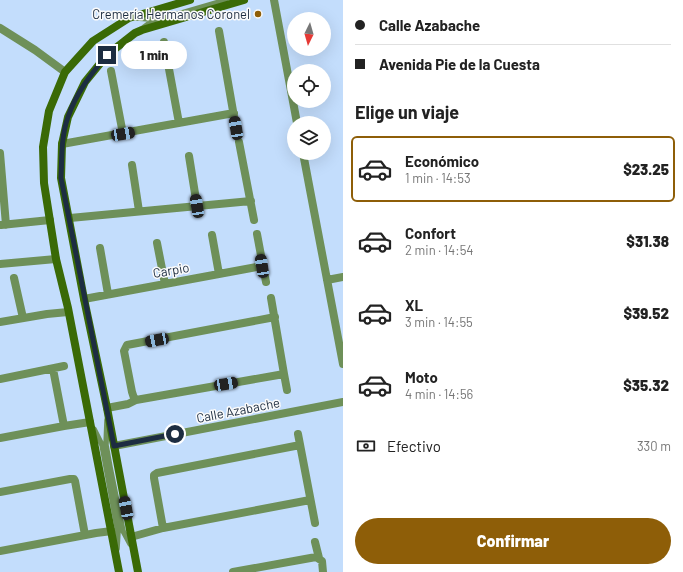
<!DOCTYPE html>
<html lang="es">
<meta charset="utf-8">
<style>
:root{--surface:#fff;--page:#f2f2f2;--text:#222;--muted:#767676;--line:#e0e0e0;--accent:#8e5e08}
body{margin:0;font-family:Barlow,sans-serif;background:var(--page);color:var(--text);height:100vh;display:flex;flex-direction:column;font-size:15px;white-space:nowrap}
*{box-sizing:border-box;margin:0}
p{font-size:13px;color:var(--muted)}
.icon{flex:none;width:22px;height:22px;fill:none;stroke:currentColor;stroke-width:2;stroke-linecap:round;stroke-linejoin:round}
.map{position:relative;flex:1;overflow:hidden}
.drawer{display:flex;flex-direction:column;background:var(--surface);width:340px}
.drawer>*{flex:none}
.hud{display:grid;align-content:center;height:88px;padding:0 12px;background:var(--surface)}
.needle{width:26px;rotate:185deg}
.fabs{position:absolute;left:287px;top:12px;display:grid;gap:8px}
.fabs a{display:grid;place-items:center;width:44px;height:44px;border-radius:50%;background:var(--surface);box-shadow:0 4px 16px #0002;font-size:20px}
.end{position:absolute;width:18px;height:18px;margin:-9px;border:5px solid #1d2d41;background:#fff;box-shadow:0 0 0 2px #fff}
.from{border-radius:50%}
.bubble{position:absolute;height:28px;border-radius:14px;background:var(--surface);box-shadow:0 4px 16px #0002;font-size:13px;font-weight:800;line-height:28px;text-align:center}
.car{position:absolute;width:12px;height:24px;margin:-12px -6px;border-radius:5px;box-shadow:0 0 3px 1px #0007;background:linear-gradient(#222 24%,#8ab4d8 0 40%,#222 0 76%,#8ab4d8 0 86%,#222 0)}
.hud b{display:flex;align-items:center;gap:14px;height:38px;font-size:15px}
.hud b+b{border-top:1px solid var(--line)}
.hud i{width:10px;height:10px;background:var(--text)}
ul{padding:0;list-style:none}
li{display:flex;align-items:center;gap:12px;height:66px;margin:0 8px 6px;padding:0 4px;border:2px solid transparent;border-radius:6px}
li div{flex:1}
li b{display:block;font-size:15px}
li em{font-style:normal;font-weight:800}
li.on{border-color:var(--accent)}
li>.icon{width:36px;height:36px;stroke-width:1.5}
h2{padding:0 12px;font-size:18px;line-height:48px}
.pay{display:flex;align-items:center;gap:10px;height:44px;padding:0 12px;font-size:15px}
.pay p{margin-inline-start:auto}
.cta{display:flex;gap:8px;margin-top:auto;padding:8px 12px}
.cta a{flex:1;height:46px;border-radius:24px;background:var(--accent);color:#fff;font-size:16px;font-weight:800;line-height:46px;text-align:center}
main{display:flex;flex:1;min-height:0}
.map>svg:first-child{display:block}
</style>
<main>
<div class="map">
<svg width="343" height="572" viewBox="0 0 343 572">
<rect width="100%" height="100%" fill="#c3ddfc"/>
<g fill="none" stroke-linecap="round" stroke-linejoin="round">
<!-- lane -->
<path stroke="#6e9059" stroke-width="5.5" d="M136 18 150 19 156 17
M143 28 151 22 226 0
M107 420 106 445 110 467 123 531 130 544
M94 429 102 445 118 532 117 549"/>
<!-- street -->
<path stroke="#6e9059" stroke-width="8" d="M274 0 297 123
M0 28 35 50 65 72
M219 31 236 128
M164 42 179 123
M111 71 123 134
M239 142 254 220
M62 144 234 113
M0 153 6 225
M303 153 343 364
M189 156 197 206
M132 165 139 211
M70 218 251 201
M1 225 50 220
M257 234 266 282
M212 235 219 274
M157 243 165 284
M100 248 108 294
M0 264 56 259
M14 278 23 318
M327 280 343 277
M84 299 262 266
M0 322 47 314 68 312
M53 369 64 426
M284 374 287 390
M0 379 64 366
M136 400 134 398 132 392 124 351 127 345 275 317
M107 408 128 404 136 400 284 374 271 298
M298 434 315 523
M0 438 64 426 90 422
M114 446 343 402
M0 492 70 479H74L75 481 85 535
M163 528 154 478V475L157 473 300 445
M131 537 163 528 310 500
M315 542 319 558
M0 551 96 533 112 531
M233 572 316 557 322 561 323 572"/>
<!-- secondary -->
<path stroke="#3a6a06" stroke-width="8" d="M119 572 68 308 56 259 44 183 43 147 49 111 65 72 93 41 129 18 190 0
M138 572 107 408 84 299 61 178 62 144 68 117 85 82 107 55 135 33 142 30 244 0"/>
</g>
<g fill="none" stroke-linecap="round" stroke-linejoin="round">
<!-- route -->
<path stroke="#1d2d41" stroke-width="5" d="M107 55C91 74 76 93 68 117 61 136 62 158 61 178L114 446 175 434"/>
</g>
<!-- markers -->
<circle fill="#8e5e08" stroke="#fbfbfb" stroke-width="1.5" cx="258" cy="14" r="4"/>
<g text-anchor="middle" stroke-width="3" stroke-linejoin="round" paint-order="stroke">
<!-- poi labels -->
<g font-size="13" fill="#1d2d41" stroke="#fbfbfb" text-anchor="end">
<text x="250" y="19">Cremería Hermanos Coronel</text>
</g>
<!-- street labels -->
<g font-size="13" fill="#1d2d41" stroke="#fbfbfb">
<text transform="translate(171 270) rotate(-10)" y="5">Carpio</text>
<text transform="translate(238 410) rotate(-11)" y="5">Calle Azabache</text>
</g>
</g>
</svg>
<div class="fabs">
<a><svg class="needle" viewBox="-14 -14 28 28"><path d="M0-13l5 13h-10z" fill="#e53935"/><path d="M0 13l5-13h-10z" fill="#767676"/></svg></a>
<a><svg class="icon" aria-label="locate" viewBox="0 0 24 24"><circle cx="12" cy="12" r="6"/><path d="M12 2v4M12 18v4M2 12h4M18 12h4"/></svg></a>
<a><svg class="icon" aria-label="layers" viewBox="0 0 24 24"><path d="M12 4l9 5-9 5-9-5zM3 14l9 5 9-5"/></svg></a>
</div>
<i class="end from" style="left:175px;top:434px"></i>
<i class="end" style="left:107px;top:55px"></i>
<div class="bubble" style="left:121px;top:41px;width:66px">1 min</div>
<i class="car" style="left:236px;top:128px;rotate:350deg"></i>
<i class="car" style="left:123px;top:134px;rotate:80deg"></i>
<i class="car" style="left:197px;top:206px;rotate:351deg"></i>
<i class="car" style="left:262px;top:266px;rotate:351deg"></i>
<i class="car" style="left:157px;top:340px;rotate:259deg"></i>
<i class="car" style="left:226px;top:384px;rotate:80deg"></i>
<i class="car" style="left:126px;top:508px;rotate:349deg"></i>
</div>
<section class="drawer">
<div class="hud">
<b><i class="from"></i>Calle Azabache</b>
<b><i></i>Avenida Pie de la Cuesta</b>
</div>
<h2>Elige un viaje</h2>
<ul>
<li class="on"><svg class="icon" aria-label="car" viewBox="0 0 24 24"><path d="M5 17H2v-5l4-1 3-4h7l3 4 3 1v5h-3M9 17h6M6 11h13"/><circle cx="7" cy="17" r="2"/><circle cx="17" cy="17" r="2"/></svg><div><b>Económico</b><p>1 min · 14:53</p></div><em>$23.25</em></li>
<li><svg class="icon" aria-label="car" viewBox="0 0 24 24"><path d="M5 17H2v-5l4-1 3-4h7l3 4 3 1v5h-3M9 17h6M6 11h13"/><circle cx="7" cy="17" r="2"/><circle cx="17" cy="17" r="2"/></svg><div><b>Confort</b><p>2 min · 14:54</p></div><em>$31.38</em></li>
<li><svg class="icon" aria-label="car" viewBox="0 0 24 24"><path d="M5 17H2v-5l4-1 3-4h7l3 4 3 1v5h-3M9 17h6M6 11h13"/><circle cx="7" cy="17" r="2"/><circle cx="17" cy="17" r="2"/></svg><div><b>XL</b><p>3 min · 14:55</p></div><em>$39.52</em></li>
<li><svg class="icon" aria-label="car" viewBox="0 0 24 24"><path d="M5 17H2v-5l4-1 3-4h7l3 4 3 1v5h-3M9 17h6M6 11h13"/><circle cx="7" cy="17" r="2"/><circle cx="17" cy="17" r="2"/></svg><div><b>Moto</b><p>4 min · 14:56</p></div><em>$35.32</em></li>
</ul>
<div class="pay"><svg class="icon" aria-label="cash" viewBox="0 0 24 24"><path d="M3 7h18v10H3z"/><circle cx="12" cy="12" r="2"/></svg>Efectivo<p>330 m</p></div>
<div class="cta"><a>Confirmar</a></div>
</section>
</main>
